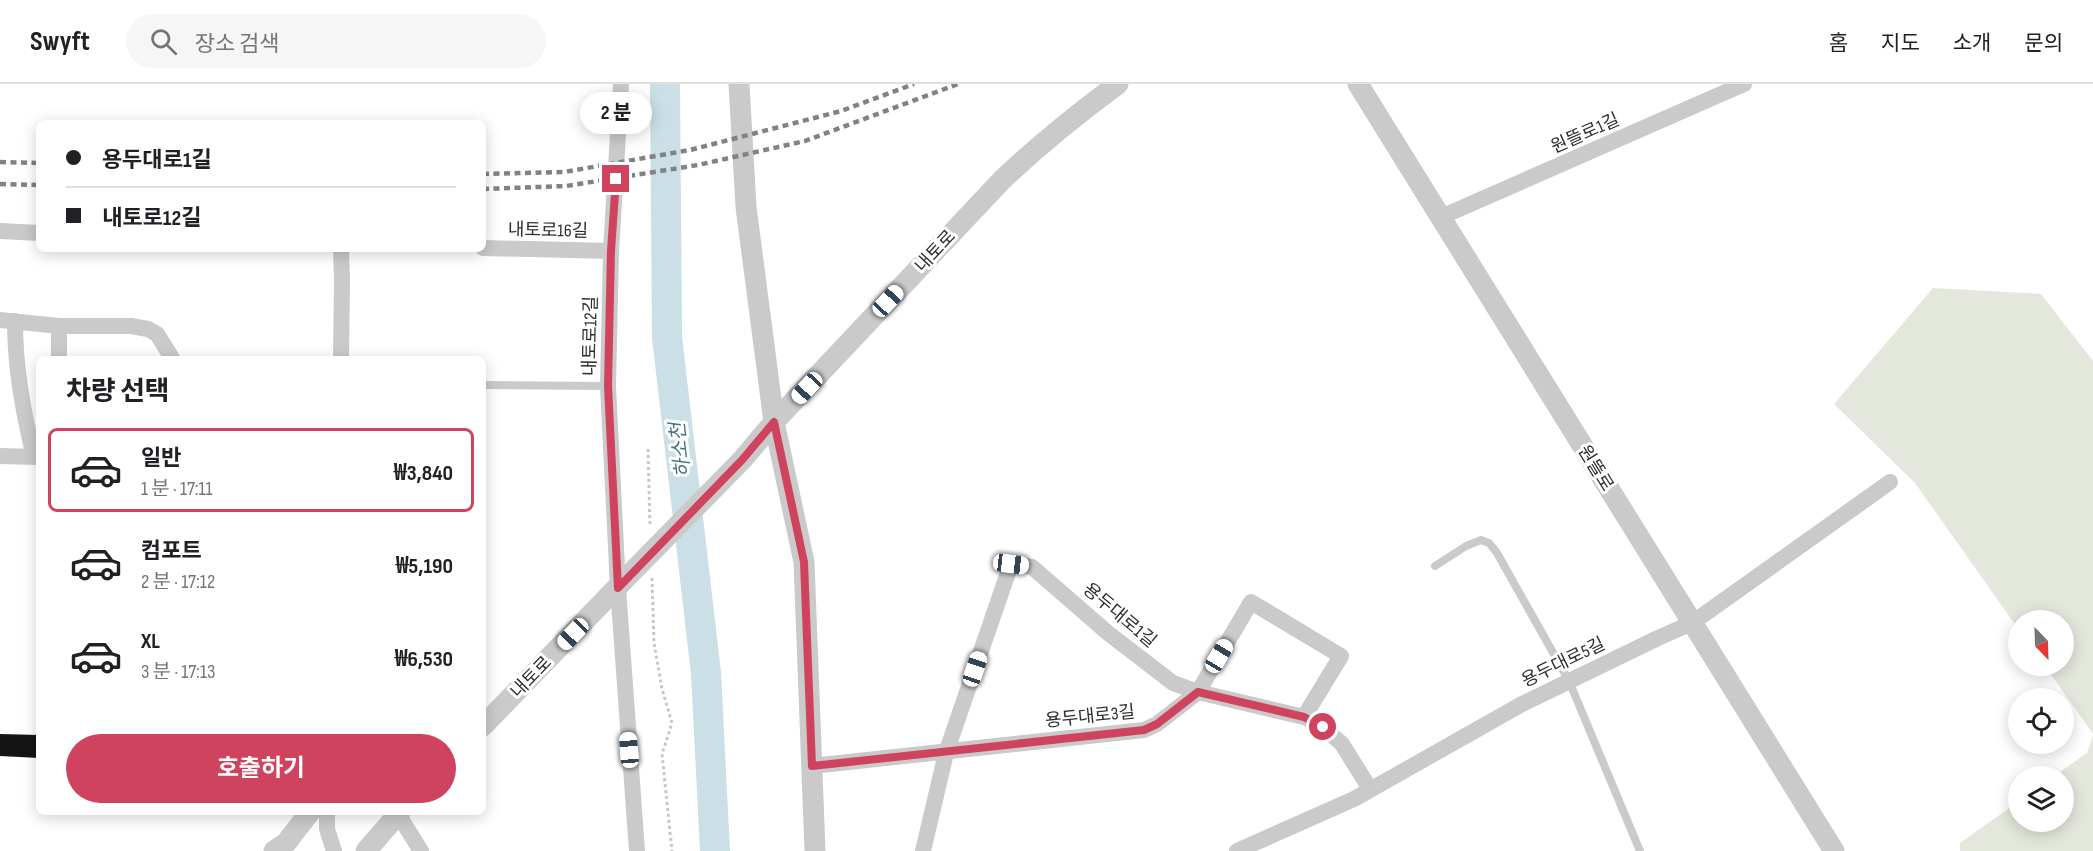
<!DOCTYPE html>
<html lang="ko">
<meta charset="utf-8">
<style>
:root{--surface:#fff;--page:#f6f6f6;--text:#202124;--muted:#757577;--line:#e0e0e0;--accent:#cf435f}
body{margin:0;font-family:"Sofia Sans Condensed","Noto Sans KR",sans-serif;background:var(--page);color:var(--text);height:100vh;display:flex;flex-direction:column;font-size:22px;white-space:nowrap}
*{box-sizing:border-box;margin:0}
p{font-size:20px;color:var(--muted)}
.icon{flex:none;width:33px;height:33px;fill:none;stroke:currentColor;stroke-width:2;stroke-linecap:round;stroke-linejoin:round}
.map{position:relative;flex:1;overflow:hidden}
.panel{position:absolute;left:36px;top:272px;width:450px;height:459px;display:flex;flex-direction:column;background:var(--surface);border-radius:9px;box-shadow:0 3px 15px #0003}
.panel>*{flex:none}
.hud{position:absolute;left:36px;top:36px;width:450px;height:132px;border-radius:9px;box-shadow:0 3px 15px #0003;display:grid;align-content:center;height:132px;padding:0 30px;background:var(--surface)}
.needle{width:39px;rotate:157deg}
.buttons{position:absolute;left:2008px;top:526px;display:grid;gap:12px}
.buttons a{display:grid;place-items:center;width:66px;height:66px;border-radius:50%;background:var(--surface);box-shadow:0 3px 15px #0003;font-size:30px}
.end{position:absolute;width:27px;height:27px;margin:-14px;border:8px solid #cf435f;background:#fff;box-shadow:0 0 0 3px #fff}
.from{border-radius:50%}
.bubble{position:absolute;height:42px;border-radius:21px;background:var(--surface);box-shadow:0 3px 15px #0003;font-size:20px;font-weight:700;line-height:42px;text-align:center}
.car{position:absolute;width:18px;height:36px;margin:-18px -9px;border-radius:8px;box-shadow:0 0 4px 2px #0007;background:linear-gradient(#fff 24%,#345 0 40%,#fff 0 76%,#345 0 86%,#fff 0)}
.hud b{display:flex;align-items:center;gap:21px;height:57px;font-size:22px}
.hud b+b{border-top:2px solid var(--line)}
.hud i{width:15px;height:15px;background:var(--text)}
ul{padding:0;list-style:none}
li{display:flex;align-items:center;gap:18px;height:84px;margin:0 12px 9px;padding:0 18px;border:3px solid transparent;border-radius:9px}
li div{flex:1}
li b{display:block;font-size:22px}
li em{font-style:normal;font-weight:700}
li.selected{border-color:var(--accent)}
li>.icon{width:54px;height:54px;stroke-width:1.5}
h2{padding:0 30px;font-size:27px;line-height:72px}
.action{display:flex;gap:12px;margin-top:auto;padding:12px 30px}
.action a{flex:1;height:69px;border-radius:36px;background:var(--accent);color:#fff;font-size:24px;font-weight:700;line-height:69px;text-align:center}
header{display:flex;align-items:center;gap:36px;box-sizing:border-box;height:84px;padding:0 30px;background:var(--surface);border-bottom:2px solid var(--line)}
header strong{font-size:28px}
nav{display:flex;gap:33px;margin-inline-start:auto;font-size:21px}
.search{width:420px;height:54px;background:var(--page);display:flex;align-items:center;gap:15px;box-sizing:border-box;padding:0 21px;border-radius:33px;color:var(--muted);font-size:22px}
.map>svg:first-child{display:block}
</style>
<header>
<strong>Swyft</strong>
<div class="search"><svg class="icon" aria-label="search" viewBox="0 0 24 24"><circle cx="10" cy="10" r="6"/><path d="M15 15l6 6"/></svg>장소 검색</div>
<nav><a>홈</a><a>지도</a><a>소개</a><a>문의</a></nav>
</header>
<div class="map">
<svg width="2093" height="767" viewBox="0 0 2093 767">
<rect width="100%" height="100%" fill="#fff"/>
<!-- green -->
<path fill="#e4e8dc" d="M1933 204 2041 210 2093 277V650L2045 582H2064V537H2019V546L1915 399 1834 320Z
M2093 651V767H1960V759L2019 717V738H2064V693H2053L2087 669Z"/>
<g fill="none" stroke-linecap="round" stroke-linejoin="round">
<!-- river -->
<path stroke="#cadfe6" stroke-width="30" d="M665 0 667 253 706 589 715 767"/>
</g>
<!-- building -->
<path fill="#141414" d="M0 650 39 651V674L0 672Z"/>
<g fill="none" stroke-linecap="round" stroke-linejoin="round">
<!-- path -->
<path stroke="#c7c7c7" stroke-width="3" stroke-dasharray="3 3" stroke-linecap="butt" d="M648 365 650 442
M652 494 654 559 662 605 672 639 662 670 672 767"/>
<!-- service -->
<path stroke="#cacaca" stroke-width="8" d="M483 301 608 302
M1435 482 1466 462 1481 456 1489 459 1497 469 1569 597 1640 767"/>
<!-- minor -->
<path stroke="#cacaca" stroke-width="16" d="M621 0 611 167 608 302 618 504 637 767
M1441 133 1744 0
M0 147 39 149
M483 164 611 167
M0 236 59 242H131L148 245 157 250 172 274
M15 237C15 284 23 327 34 373
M59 274V242
M341 274 342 196 341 165
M0 372 39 373
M812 682 1144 646 1157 640 1198 608 1251 518 1341 572 1304 633
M327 728V745L334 767
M393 728 398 730 421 767
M923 767 946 669 1011 480 1032 483 1108 549 1173 599 1198 608 1304 633 1323 643 1342 660 1370 705
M1237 767 1354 715 1522 620 1658 554 1692 539 1890 398"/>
<!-- tertiary -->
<path stroke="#cacaca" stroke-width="21" d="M739 0 746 123 774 338 804 478 815 767
M1358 0 1834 767
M742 376 774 338 1002 96C1039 61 1077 30 1118 0
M483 642 629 491
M274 767 286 759 310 728
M366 767 400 728"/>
<!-- rail -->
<path stroke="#828282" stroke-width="4.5" stroke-dasharray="6 4.5" stroke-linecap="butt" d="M0 78 39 79
M483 90 564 88 690 66 841 27 914 0
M0 100 39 101
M483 105 566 102 698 81 805 57 958 0"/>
<!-- tertiary-bridge -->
<path stroke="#cacaca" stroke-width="21" d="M629 491 742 376"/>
</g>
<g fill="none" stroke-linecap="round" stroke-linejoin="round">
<!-- route -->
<path stroke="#cf435f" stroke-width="8" d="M616 95 611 167 608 302 618 504 742 376 774 338 804 478 812 682 1144 646 1157 640 1198 608 1304 633 1323 643"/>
</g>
<g text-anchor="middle" stroke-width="6" stroke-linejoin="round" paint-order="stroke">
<!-- street labels -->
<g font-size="18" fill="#2d2d2d" stroke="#fff">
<text transform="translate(1585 49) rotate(-24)" y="6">원뜰로1길</text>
<text transform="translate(548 146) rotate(1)" y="6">내토로16길</text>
<text transform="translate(935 167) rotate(-47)" y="6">내토로</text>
<text transform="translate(590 252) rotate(-89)" y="6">내토로12길</text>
<text transform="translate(1596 384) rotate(58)" y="6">원뜰로</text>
<text transform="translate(1120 531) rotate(40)" y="6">용두대로1길</text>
<text transform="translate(1563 578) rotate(-26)" y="6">용두대로5길</text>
<text transform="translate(531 593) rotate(-46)" y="6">내토로</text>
<text transform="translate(1090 632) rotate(-6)" y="6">용두대로3길</text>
</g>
<!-- water labels -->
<g font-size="20" font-style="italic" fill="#457484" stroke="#fff">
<text transform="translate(680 366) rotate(-97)" y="7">하소천</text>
</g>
</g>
</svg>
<div class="buttons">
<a><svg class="needle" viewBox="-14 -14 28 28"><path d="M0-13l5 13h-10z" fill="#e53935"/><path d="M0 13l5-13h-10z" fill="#757577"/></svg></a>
<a><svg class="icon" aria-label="locate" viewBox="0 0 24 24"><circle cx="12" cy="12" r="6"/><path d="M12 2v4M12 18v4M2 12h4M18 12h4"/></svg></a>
<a><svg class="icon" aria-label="layers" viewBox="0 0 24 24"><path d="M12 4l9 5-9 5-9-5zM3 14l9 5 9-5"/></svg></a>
</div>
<i class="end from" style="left:1323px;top:643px"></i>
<i class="end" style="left:616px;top:95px"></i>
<div class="bubble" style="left:580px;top:8px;width:72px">2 분</div>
<i class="car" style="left:888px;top:217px;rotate:43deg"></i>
<i class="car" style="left:807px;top:304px;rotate:223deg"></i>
<i class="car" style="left:1011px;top:480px;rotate:97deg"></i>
<i class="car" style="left:573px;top:550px;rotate:224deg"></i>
<i class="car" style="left:1219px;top:572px;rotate:31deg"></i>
<i class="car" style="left:975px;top:585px;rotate:19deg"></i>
<i class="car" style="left:629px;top:666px;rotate:355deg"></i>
<div class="hud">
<b><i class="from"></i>용두대로1길</b>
<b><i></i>내토로12길</b>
</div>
<section class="panel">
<h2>차량 선택</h2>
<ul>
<li class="selected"><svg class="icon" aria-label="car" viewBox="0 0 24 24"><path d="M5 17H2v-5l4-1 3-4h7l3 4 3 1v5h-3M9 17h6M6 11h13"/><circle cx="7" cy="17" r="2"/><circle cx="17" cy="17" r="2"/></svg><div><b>일반</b><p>1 분 · 17:11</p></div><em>₩3,840</em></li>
<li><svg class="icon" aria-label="car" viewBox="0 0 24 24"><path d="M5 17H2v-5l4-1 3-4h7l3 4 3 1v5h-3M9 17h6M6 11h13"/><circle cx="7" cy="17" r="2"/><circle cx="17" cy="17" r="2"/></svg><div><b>컴포트</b><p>2 분 · 17:12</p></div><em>₩5,190</em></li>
<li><svg class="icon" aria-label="car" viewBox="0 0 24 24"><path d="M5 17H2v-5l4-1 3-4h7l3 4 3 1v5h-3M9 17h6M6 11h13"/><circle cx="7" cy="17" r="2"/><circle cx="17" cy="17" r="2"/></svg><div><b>XL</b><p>3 분 · 17:13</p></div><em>₩6,530</em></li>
</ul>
<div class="action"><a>호출하기</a></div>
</section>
</div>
